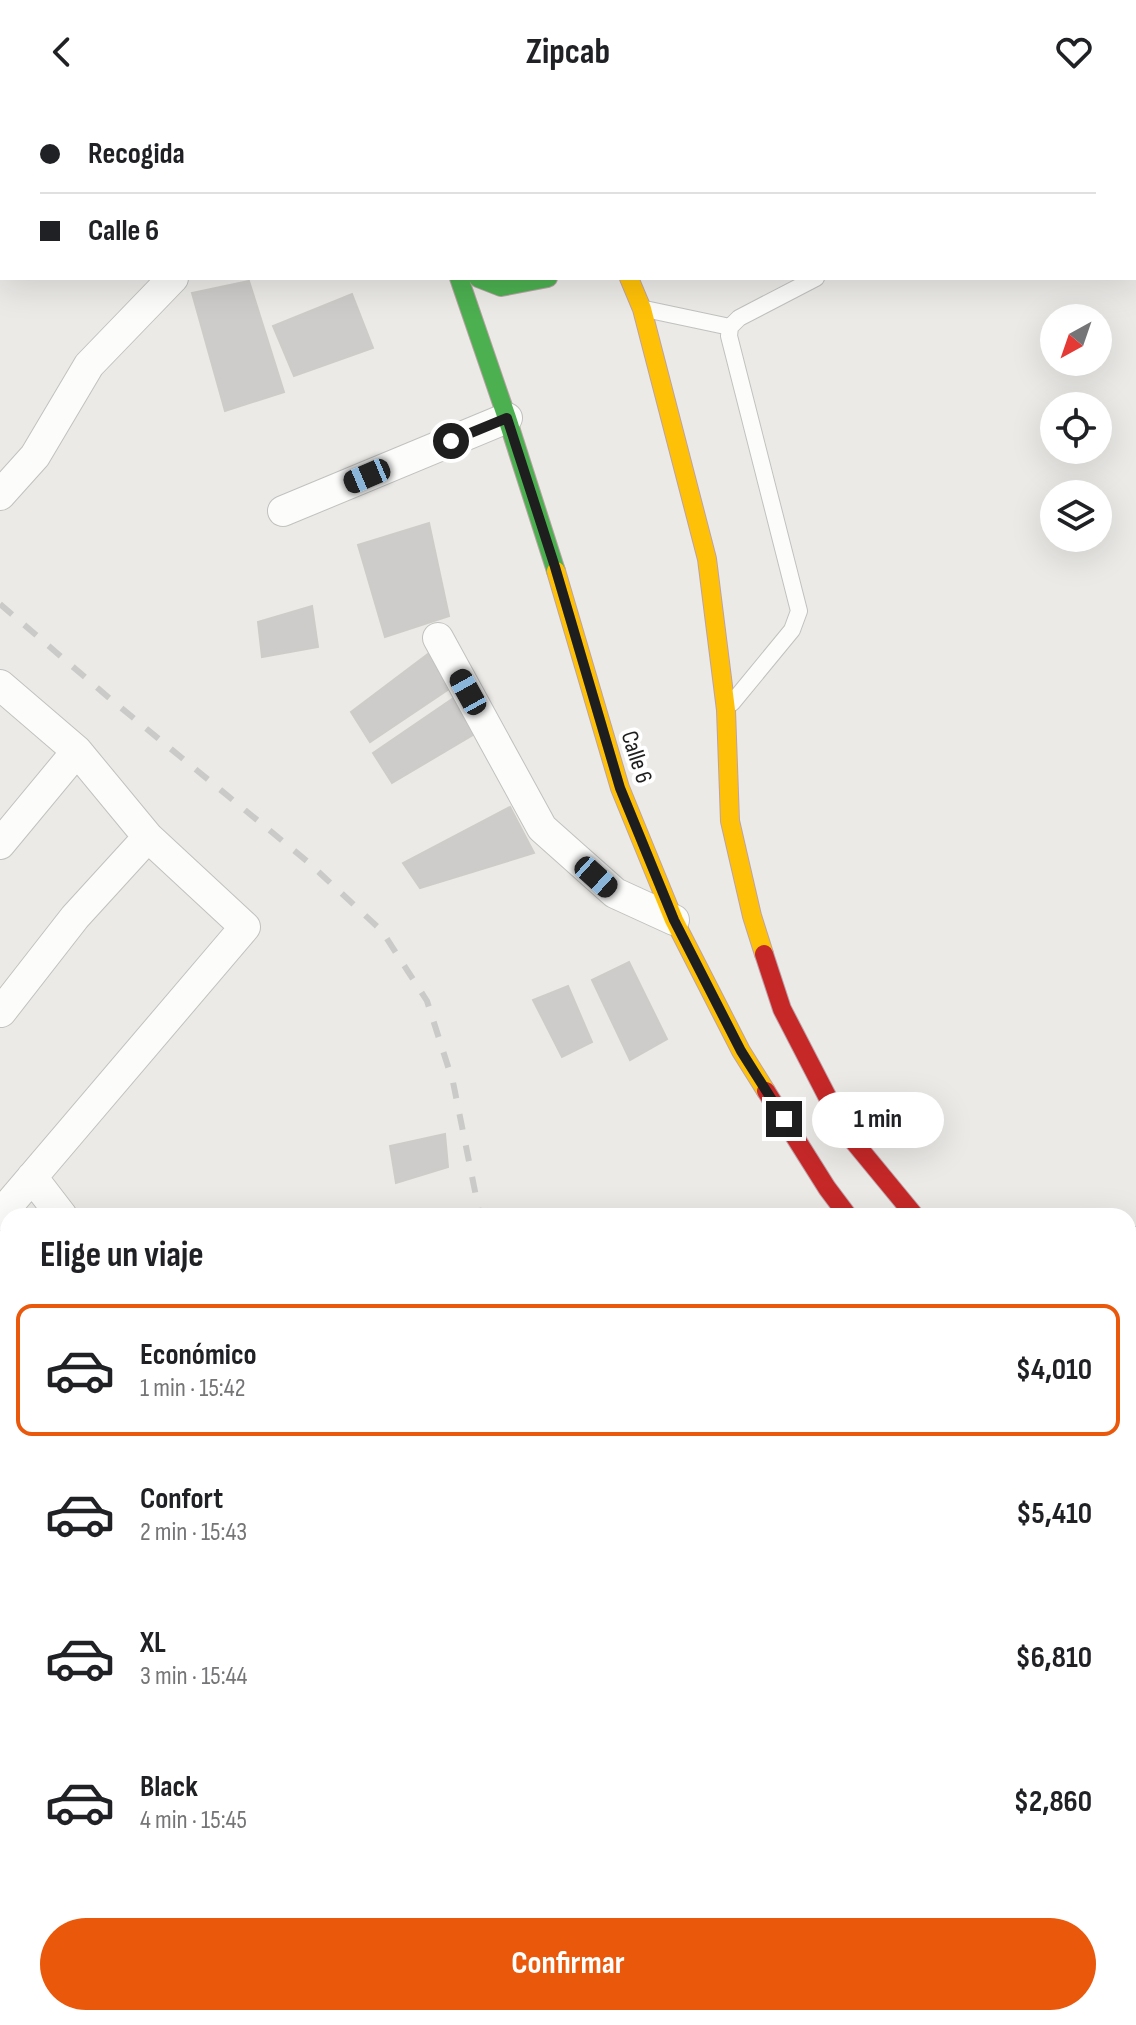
<!DOCTYPE html>
<html lang="es">
<meta charset="utf-8">
<style>
:root{--surface:#fff;--page:#f2f2f2;--text:#202124;--muted:#757577;--line:#e0e0e0;--accent:#ea580c}
body{margin:0;font-family:"Sofia Sans Condensed",sans-serif;background:var(--page);color:var(--text);height:100vh;display:flex;flex-direction:column;font-size:30px;white-space:nowrap}
*{box-sizing:border-box;margin:0}
p{font-size:26px;color:var(--muted)}
.icon{flex:none;width:44px;height:44px;fill:none;stroke:currentColor;stroke-width:2;stroke-linecap:round;stroke-linejoin:round}
.map{position:relative;flex:1;overflow:hidden}
.panel{position:absolute;left:0px;top:1104px;width:1136px;height:818px;display:flex;flex-direction:column;background:var(--surface);border-radius:24px 24px 0 0;box-shadow:0 8px 32px #0002}
.panel>*{flex:none}
.hud{position:absolute;left:0px;top:0px;width:1136px;height:176px;box-shadow:0 8px 32px #0002;display:grid;align-content:center;height:176px;padding:0 40px;background:var(--surface)}
.needle{width:52px;rotate:220deg}
.buttons{position:absolute;left:1040px;top:200px;display:grid;gap:16px}
.buttons a{display:grid;place-items:center;width:72px;height:72px;border-radius:50%;background:var(--surface);box-shadow:0 8px 32px #0002;font-size:40px}
.end{position:absolute;width:36px;height:36px;margin:-18px;border:10px solid #1e1e1e;background:#fff;box-shadow:0 0 0 4px #fff}
.from{border-radius:50%}
.bubble{position:absolute;height:56px;border-radius:28px;background:var(--surface);box-shadow:0 8px 32px #0002;font-size:26px;font-weight:700;line-height:56px;text-align:center}
.car{position:absolute;width:24px;height:48px;margin:-24px -12px;border-radius:10px;box-shadow:0 0 6px 2px #0007;background:linear-gradient(#222 24%,#8ab4d8 0 40%,#222 0 76%,#8ab4d8 0 86%,#222 0)}
.hud b{display:flex;align-items:center;gap:28px;height:76px;font-size:30px}
.hud b+b{border-top:2px solid var(--line)}
.hud i{width:20px;height:20px;background:var(--text)}
ul{padding:0;list-style:none}
li{display:flex;align-items:center;gap:24px;height:132px;margin:0 16px 12px;padding:0 24px;border:4px solid transparent;border-radius:16px}
li div{flex:1}
li b{display:block;font-size:30px}
li em{font-style:normal;font-weight:700}
li.selected{border-color:var(--accent)}
li>.icon{width:72px;height:72px;stroke-width:1.5}
h2{padding:0 40px;font-size:36px;line-height:96px}
.button{display:flex;gap:16px;margin-top:auto;padding:16px 40px}
.button a{flex:1;height:92px;border-radius:48px;background:var(--accent);color:#fff;font-size:32px;font-weight:700;line-height:92px;text-align:center}
header{display:flex;justify-content:space-between;align-items:center;height:104px;padding:0 40px;background:var(--surface);font-size:36px;font-weight:700}
.map>svg:first-child{display:block}
</style>
<header><svg class="icon" aria-label="back" viewBox="0 0 24 24"><path d="M15 5l-7 7 7 7"/></svg>Zipcab<svg class="icon" aria-label="heart" viewBox="0 0 24 24"><path d="M12 20l-8-8c-3-5 5-10 8-4 3-6 11-1 8 4z"/></svg></header>
<div class="map">
<svg width="1136" height="1921" viewBox="0 0 1136 1921">
<rect width="100%" height="100%" fill="#ebeae7"/>
<!-- building -->
<path fill="#ceccca" stroke="#ceccc9" stroke-width="2" d="M249 177 284 288 225 307 192 189Z
M352 190 373 244 294 272 273 222Z
M429 419 449 512 385 533 358 441Z
M312 502 318 543 262 553 258 518Z
M428 550 452 583 370 638 351 608Z
M458 591 476 629 392 679 373 649Z
M510 703 534 749 420 784 403 759Z
M629 858 667 935 630 956 592 876Z
M568 882 592 938 562 953 533 896Z
M445 1030 448 1063 396 1079 390 1042Z
M8 1452V1507L5 1508 0 1478V1454Z
M1128 1601 1136 1611V1653L1128 1659Z
M8 1754V1816L0 1819V1758Z
M8 1890V1914H15L17 1921H0V1894Z
M215 1914H286L287 1916 265 1921H217Z
M362 1914H407L390 1921H364Z
M1013 1914H1046L1035 1921H1017Z"/>
<g fill="none" stroke-linecap="round" stroke-linejoin="round">
<defs>
<path id="lane" d="M645 205 730 223
M732 599 792 526 799 507 729 232 730 223 739 214 816 174"/>
<path id="street" d="M0 391 35 352 89 261 173 174
M283 407 507 314
M438 534 542 724 615 789 674 816
M0 581 77 647 148 733 245 823 0 1111
M0 740 77 647
M1 908 75 813 148 733
M32 1073 62 1112
M1128 1139 1136 1138
M1128 1743 1136 1753
M0 1863 8 1860
M317 1914 319 1921
M731 1914 734 1921
M905 1914 909 1921
M848 1921 859 1914"/>
<path id="fast" d="M551 0 552 2
M459 174 507 314 556 467
M478 174 501 183 548 174"/>
<path id="slow" d="M629 174 642 205 707 455 726 606 730 717 752 812 764 850
M556 467 620 684 674 816 741 947 766 987
M1128 1422 1136 1431"/>
<path id="jam" d="M400 0V2
M764 850 782 905 845 1027 915 1112
M766 987 827 1084 848 1112
M1128 1343 1136 1351"/>
</defs>
<!-- lane casing -->
<use href="#lane" stroke="#c1c1bf" stroke-width="18"/>
<!-- street casing -->
<use href="#street" stroke="#c1c1bf" stroke-width="32"/>
<!-- fast casing -->
<use href="#fast" stroke="#bda2a8" stroke-width="20"/>
<!-- slow casing -->
<use href="#slow" stroke="#bda2a8" stroke-width="20"/>
<!-- jam casing -->
<use href="#jam" stroke="#bda2a8" stroke-width="20"/>
<!-- lane -->
<use href="#lane" stroke="#fcfcfb" stroke-width="16"/>
<!-- street -->
<use href="#street" stroke="#fcfcfb" stroke-width="30"/>
<!-- fast -->
<use href="#fast" stroke="#4caf50" stroke-width="18"/>
<!-- slow -->
<use href="#slow" stroke="#ffc107" stroke-width="18"/>
<!-- jam -->
<use href="#jam" stroke="#c62828" stroke-width="18"/>
<!-- rail -->
<path stroke="#cacac9" stroke-width="6" stroke-dasharray="16 16" stroke-linecap="butt" d="M0 500 108 593 308 758 382 827 427 897 453 978 480 1112
M748 1914 751 1921"/>
</g>
<g fill="none" stroke-linecap="round" stroke-linejoin="round">
<!-- route -->
<path stroke="#1e1e1e" stroke-width="10" d="M451 337 507 314 555 463 620 684 674 816 741 947 784 1015"/>
</g>
<g text-anchor="middle" stroke-width="8" stroke-linejoin="round" paint-order="stroke">
<!-- street labels -->
<g font-size="24" fill="#1e1e1e" stroke="#fff">
<text transform="translate(637 653) rotate(72)" y="8">Calle 6</text>
</g>
</g>
</svg>
<div class="buttons">
<a><svg class="needle" viewBox="-14 -14 28 28"><path d="M0-13l5 13h-10z" fill="#e53935"/><path d="M0 13l5-13h-10z" fill="#757577"/></svg></a>
<a><svg class="icon" aria-label="locate" viewBox="0 0 24 24"><circle cx="12" cy="12" r="6"/><path d="M12 2v4M12 18v4M2 12h4M18 12h4"/></svg></a>
<a><svg class="icon" aria-label="layers" viewBox="0 0 24 24"><path d="M12 4l9 5-9 5-9-5zM3 14l9 5 9-5"/></svg></a>
</div>
<i class="end from" style="left:451px;top:337px"></i>
<i class="end" style="left:784px;top:1015px"></i>
<div class="bubble" style="left:812px;top:988px;width:132px">1 min</div>
<i class="car" style="left:367px;top:372px;rotate:247deg"></i>
<i class="car" style="left:468px;top:588px;rotate:331deg"></i>
<i class="car" style="left:596px;top:773px;rotate:132deg"></i>
<div class="hud">
<b><i class="from"></i>Recogida</b>
<b><i></i>Calle 6</b>
</div>
<section class="panel">
<h2>Elige un viaje</h2>
<ul>
<li class="selected"><svg class="icon" aria-label="car" viewBox="0 0 24 24"><path d="M5 17H2v-5l4-1 3-4h7l3 4 3 1v5h-3M9 17h6M6 11h13"/><circle cx="7" cy="17" r="2"/><circle cx="17" cy="17" r="2"/></svg><div><b>Económico</b><p>1 min · 15:42</p></div><em>$4,010</em></li>
<li><svg class="icon" aria-label="car" viewBox="0 0 24 24"><path d="M5 17H2v-5l4-1 3-4h7l3 4 3 1v5h-3M9 17h6M6 11h13"/><circle cx="7" cy="17" r="2"/><circle cx="17" cy="17" r="2"/></svg><div><b>Confort</b><p>2 min · 15:43</p></div><em>$5,410</em></li>
<li><svg class="icon" aria-label="car" viewBox="0 0 24 24"><path d="M5 17H2v-5l4-1 3-4h7l3 4 3 1v5h-3M9 17h6M6 11h13"/><circle cx="7" cy="17" r="2"/><circle cx="17" cy="17" r="2"/></svg><div><b>XL</b><p>3 min · 15:44</p></div><em>$6,810</em></li>
<li><svg class="icon" aria-label="car" viewBox="0 0 24 24"><path d="M5 17H2v-5l4-1 3-4h7l3 4 3 1v5h-3M9 17h6M6 11h13"/><circle cx="7" cy="17" r="2"/><circle cx="17" cy="17" r="2"/></svg><div><b>Black</b><p>4 min · 15:45</p></div><em>$2,860</em></li>
</ul>
<div class="button"><a>Confirmar</a></div>
</section>
</div>
